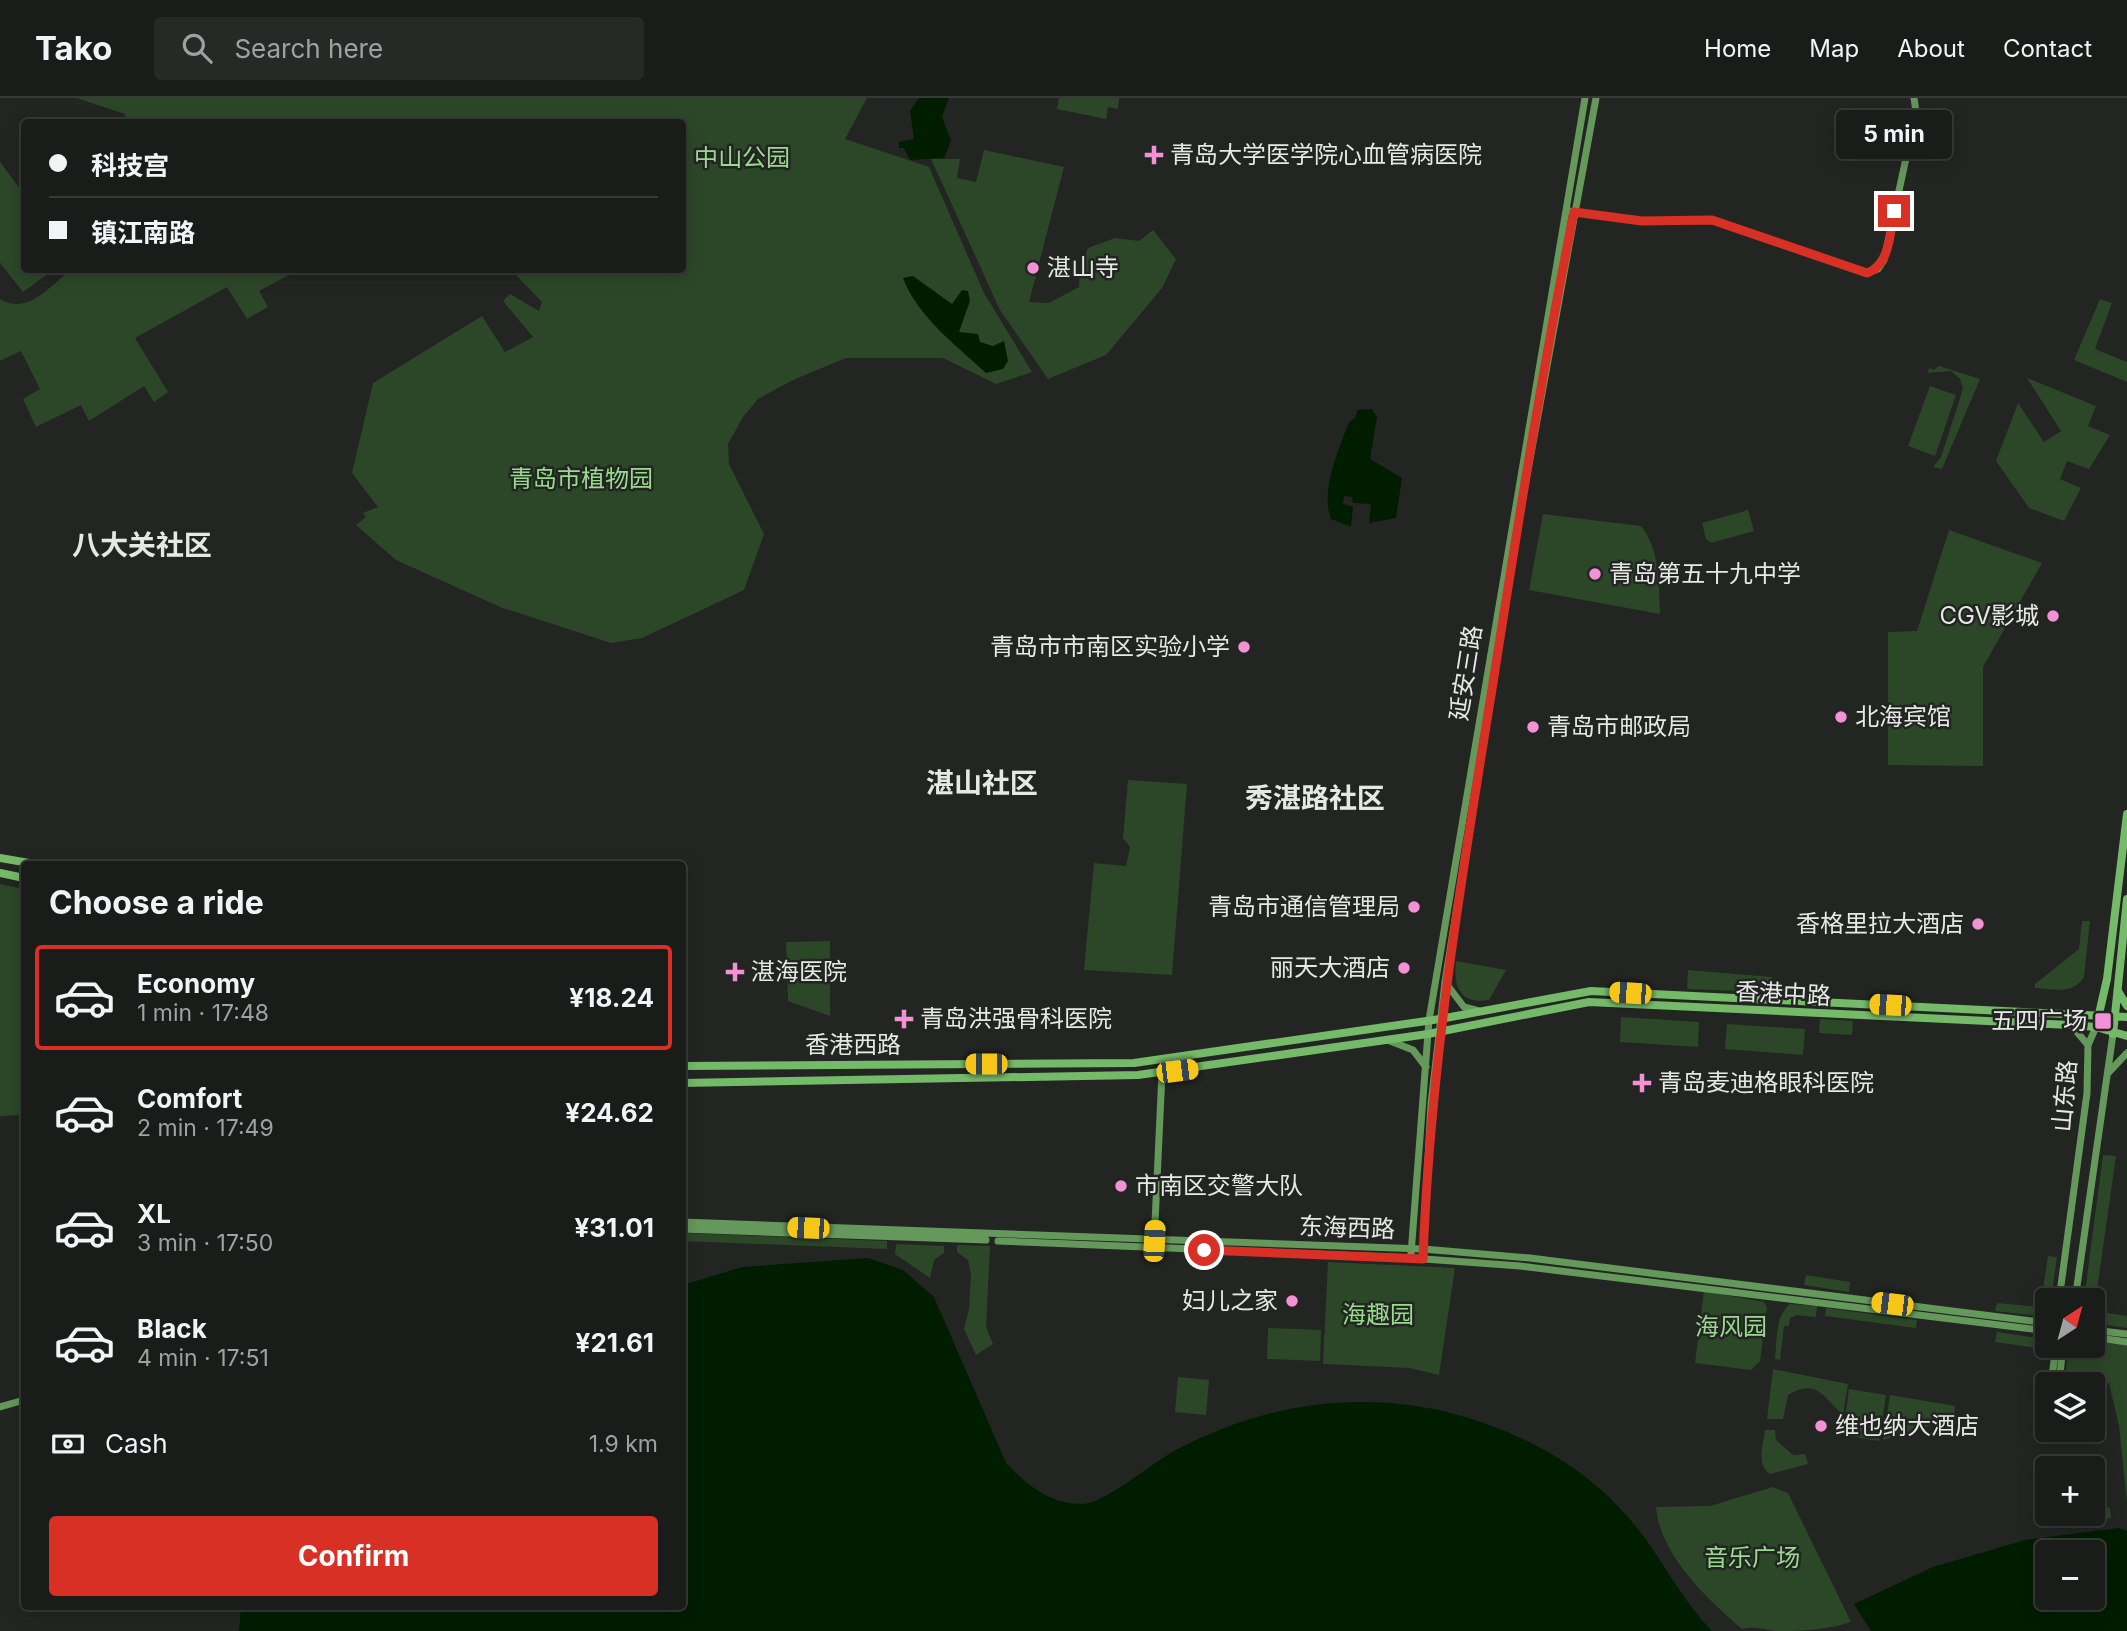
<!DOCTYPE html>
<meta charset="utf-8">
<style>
:root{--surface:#1a1c1a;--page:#272927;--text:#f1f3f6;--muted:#9fa1a2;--line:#383a39;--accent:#d93025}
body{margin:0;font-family:Inter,"Noto Sans SC",sans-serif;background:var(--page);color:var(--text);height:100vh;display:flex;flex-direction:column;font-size:26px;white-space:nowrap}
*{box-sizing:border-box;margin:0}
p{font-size:23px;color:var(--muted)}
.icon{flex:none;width:38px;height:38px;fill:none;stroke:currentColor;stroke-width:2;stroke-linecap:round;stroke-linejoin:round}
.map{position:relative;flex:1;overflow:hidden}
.sheet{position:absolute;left:21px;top:763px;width:665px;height:749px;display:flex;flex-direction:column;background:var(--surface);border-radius:7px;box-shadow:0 4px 18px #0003,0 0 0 2px var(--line)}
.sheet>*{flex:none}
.hud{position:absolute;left:21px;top:21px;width:665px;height:154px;border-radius:7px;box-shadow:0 4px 18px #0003,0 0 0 2px var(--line);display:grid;align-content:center;height:154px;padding:0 28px;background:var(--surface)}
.needle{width:46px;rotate:36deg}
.buttons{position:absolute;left:2035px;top:1190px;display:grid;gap:14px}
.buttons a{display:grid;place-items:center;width:70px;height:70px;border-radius:7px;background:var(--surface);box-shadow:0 4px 18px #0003,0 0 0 2px var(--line);font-size:35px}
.end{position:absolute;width:32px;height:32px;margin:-16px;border:9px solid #d93025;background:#fff;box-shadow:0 0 0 4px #fff}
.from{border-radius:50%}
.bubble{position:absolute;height:49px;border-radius:7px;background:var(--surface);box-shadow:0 4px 18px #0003,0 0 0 2px var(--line);font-size:23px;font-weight:700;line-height:49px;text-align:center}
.car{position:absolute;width:21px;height:42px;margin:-21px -10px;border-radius:9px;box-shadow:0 0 5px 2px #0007;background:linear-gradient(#f5c518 24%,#345 0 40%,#f5c518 0 76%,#345 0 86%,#f5c518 0)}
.hud b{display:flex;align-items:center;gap:24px;height:66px;font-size:26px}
.hud b+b{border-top:2px solid var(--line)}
.hud i{width:18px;height:18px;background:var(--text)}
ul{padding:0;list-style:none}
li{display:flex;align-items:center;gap:21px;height:105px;margin:0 14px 10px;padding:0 14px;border:4px solid transparent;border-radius:7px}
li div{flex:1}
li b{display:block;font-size:26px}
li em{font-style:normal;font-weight:700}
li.selected{border-color:var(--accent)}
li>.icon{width:63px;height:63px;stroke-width:1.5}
h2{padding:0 28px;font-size:32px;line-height:84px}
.pay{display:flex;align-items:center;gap:18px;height:77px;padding:0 28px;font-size:26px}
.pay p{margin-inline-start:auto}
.primary-button{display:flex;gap:14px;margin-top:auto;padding:14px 28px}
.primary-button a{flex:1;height:80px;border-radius:7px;background:var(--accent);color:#fff;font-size:28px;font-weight:700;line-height:80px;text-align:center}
header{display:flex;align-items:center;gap:42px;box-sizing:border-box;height:98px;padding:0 35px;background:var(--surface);border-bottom:2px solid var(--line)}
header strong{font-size:33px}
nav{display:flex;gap:38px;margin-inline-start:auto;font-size:24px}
.search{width:490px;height:63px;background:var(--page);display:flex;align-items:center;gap:18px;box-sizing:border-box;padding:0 24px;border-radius:7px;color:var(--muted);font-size:26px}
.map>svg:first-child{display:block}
</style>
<header>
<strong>Tako</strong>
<div class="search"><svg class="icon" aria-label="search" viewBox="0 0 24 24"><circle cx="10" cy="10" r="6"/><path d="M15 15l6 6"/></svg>Search here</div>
<nav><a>Home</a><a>Map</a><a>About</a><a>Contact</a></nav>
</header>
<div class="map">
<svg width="2127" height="1533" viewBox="0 0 2127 1533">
<rect width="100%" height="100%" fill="#222522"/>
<!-- green -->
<path fill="#2c4728" d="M77 0H867L845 41 929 69 984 195 1032 274 996 286 943 260H846L793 282 758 301 743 319 728 346 729 366 764 436 744 492 642 540 611 545 500 509 396 462 356 427 366 419 363 415 378 409 352 375 373 285 482 218 505 254 533 239 503 203 510 196 539 213 542 204 511 172H682V24H127L125 16Z
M1059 0H1119L1118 11 1108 9 1106 21 1057 11Z
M984 52 1064 69 1029 204 1049 205 1079 189 1080 171 1088 150 1115 140 1139 143 1153 132 1176 161 1162 190 1106 257 1048 281 1000 212 931 61H960L957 80 976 84Z
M0 64 24 96V172H53L23 194 0 165Z
M71 172H298L259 193 268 209 247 221 227 189 135 240 168 294 154 304 144 288 89 323 81 307 36 329 23 301 40 291 21 253 0 263V201C27 218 50 188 71 172Z
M2100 201 2112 205 2095 251 2127 264V284L2074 262Z
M1939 268 1980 281 1942 371 1933 369 1941 359 1963 291 1960 281 1951 273 1928 275 1929 270 1934 272Z
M2027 280 2096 308 2088 328 2110 337 2089 371 2067 363 2060 381 2081 390 2064 423 2029 410 1996 363 2018 305 2044 344 2061 333Z
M1930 288 1956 297 1935 358 1908 348Z
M1748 412 1754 433 1711 445 1706 441 1702 425Z
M1543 416 1641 428C1660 451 1659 488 1660 516L1529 492Z
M1949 432 2042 465 1983 569V668L1888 667V534L1917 533Z
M1128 682 1187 686 1172 877 1084 872 1094 765 1126 768 1130 749 1123 740Z
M0 786 24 791V1017L0 1018Z
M2082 823H2090L2084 879C2073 897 2053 891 2035 890V886L2079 851Z
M830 843V918L788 903 786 844Z
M1456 863 1506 872 1489 902C1460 907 1453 888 1456 863Z
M1688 872 1772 879V886L1792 887V895L1687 891Z
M1621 919 1699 924 1698 949 1620 944Z
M1820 921 1853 923 1852 937 1819 935Z
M1727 926 1805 931 1803 957 1725 951Z
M2103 1057 2116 1058 2094 1213 2127 1218V1230L2093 1225V1202H2084Z
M683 1135 887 1143V1151L683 1143Z
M896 1146 944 1148V1155L934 1162 930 1180 895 1156Z
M957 1147 990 1148 986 1229 993 1246 976 1257 964 1231 969 1211 971 1176 968 1162 957 1154Z
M2048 1158 2057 1159 2051 1202H2048L2047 1212 2042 1218 1995 1213 1997 1205 2038 1209 2041 1205Z
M1328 1164 1455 1170 1439 1277 1410 1270 1323 1266Z
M1806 1177 1850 1184 1849 1194 1804 1187Z
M1704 1193 1764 1204 1767 1210 1760 1263 1751 1272 1695 1265Z
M1790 1206 1817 1208 1816 1219 1797 1217 1790 1220 1789 1228H1784L1780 1262 1775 1261C1777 1244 1775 1217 1790 1206Z
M1826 1210 1917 1222 1916 1230 1825 1218Z
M1268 1230 1321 1232 1320 1263 1267 1261Z
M1997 1234 2045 1241 2044 1251 1995 1244Z
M2093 1242 2127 1246V1404L2119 1328 2109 1285 2093 1288 2065 1286 2068 1248H2093Z
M1773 1271 1848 1286 1843 1317C1823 1299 1817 1280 1788 1297L1783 1321H1767Z
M1178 1279 1209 1282 1206 1317 1175 1314Z
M1849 1291 1886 1297 1879 1343 1843 1337Z
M1890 1297 1955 1308 1953 1325 1935 1326 1883 1342Z
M1765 1332H1775L1776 1342 1793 1357 1805 1356 1808 1366 1770 1376C1756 1366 1763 1348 1765 1332Z
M1773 1389 1788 1395 1851 1524C1827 1532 1801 1533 1775 1533 1762 1531 1755 1528 1742 1531 1707 1501 1660 1457 1656 1409L1710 1408Z
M2093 1403 2110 1410 2111 1420 2071 1426V1416H2093Z"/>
<!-- water -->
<path fill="#001d00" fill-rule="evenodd" d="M919 0H949L942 19 951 43 944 60 910 62 904 50H899V44L914 41 910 13Z
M913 178 952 206 962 192 968 193 970 203 959 234 978 236 980 244 993 248 1004 243 1008 263 1003 271 986 275C957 248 917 218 903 180Z
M1372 311 1377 319 1370 361 1402 380 1396 420 1369 425 1371 406 1353 405 1352 399 1344 398 1343 406 1353 409 1351 429 1331 421C1320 391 1339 352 1349 324L1356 319 1357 312Z
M868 1160 903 1172 934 1199 1006 1365C1028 1388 1050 1406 1083 1406 1105 1405 1152 1365 1174 1353 1298 1286 1437 1287 1558 1360 1590 1379 1622 1409 1644 1439 1667 1471 1684 1504 1712 1533H239L241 1509 682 1508 683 1187 742 1169Z
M2119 1430 2127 1433V1533H1871L1854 1506 1933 1469 2025 1442ZM2093 1454V1500H2048V1454Z"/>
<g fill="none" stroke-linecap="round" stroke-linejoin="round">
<!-- secondary -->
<path stroke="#65995b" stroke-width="7" d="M1569 113 1642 123 1712 122 1867 175 1878 171 1884 162 1916 14 1914 0
M1445 884 1464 909 1479 913
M2071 927 2088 947
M1390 943 1413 952 1426 969
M2109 974 2127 955
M682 1124 1423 1151 1530 1160 2048 1225
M682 1131 986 1142
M998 1143 1411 1160 1520 1168 2048 1233
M1154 1146 1162 975
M1423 1154 1431 1006 1445 884 1515 443 1596 0
M1411 1156 1429 922 1585 0
M2059 1202 2087 995 2088 947 2096 929
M2075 1202 2113 936
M2093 1232 2127 1236
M2093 1239 2127 1244
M2051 1286 2056 1248
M2059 1286 2063 1248
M0 1309 24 1302
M2045 1335 2048 1316
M2052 1337 2053 1332"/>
<!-- primary -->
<path stroke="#75ba69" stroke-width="8" d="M0 760 35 766
M0 775 24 780
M2118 893 2127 908
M2096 929 2107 881 2127 716
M2113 936 2127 801
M682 968 1134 965 1440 921 1591 893 2127 919
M682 985 1138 977 1428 936 1589 904 2071 927 2096 929 2127 938"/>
</g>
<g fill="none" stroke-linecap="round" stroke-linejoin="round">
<!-- route -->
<path stroke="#d93025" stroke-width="9" d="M1204 1152 1423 1161C1430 968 1461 782 1492 591 1517 432 1542 272 1574 114L1642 123 1712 122 1867 175C1890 167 1890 135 1894 113"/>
</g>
<!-- markers -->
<g fill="#f391d6" stroke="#222522" stroke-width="2.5">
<path d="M1150.5 46.5h7v7h7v7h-7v7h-7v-7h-7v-7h7z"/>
<circle cx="1033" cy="170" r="7"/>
<circle cx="1595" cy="476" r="7"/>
<circle cx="2053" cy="518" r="7"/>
<circle cx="1244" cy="549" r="7"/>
<circle cx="1841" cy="619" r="7"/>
<circle cx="1533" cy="629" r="7"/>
<circle cx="1414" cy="809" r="7"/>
<circle cx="1978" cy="826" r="7"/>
<circle cx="1404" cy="870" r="7"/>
<path d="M731.5 863.5h7v7h7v7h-7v7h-7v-7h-7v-7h7z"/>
<path d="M900.5 910.5h7v7h7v7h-7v7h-7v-7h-7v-7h7z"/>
<rect x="2094" y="914" width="18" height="18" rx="3.5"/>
<path d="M1638.5 974.5h7v7h7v7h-7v7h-7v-7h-7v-7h7z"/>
<circle cx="1121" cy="1088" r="7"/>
<circle cx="1292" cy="1203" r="7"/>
<circle cx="1821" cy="1328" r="7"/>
</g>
<g text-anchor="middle" stroke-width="5" stroke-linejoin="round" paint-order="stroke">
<!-- poi labels -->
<g font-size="24" fill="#e6e8e6" stroke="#222522" text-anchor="start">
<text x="1170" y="65">青岛大学医学院心血管病医院</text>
<text x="1047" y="178">湛山寺</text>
<text x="1609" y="484">青岛第五十九中学</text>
<text x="2039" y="526" text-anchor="end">CGV影城</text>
<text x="1230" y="557" text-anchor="end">青岛市市南区实验小学</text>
<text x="1855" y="627">北海宾馆</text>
<text x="1547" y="637">青岛市邮政局</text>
<text x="1400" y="817" text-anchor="end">青岛市通信管理局</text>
<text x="1964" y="834" text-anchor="end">香格里拉大酒店</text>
<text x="1390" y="878" text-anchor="end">丽天大酒店</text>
<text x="751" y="882">湛海医院</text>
<text x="920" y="929">青岛洪强骨科医院</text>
<text x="2087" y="931" text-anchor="end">五四广场</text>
<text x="1658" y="993">青岛麦迪格眼科医院</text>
<text x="1135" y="1096">市南区交警大队</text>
<text x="1278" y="1211" text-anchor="end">妇儿之家</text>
<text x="1835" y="1336">维也纳大酒店</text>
</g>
<!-- park labels -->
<g font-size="24" fill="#98db8d" stroke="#222522">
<text x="742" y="68">中山公园</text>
<text x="581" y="389">青岛市植物园</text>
<text x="1378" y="1225">海趣园</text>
<text x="1731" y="1237">海风园</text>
<text x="1752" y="1468">音乐广场</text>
</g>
<!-- street labels -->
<g font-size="24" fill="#e6e8e6" stroke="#222522">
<text transform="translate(1466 575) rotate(-81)" y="8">延安三路</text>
<text transform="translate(1783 896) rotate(3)" y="8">香港中路</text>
<text x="853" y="955">香港西路</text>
<text transform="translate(2065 998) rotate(-85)" y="8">山东路</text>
<text transform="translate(1347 1130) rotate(2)" y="8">东海西路</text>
</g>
<!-- quarter labels -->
<g font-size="28" font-weight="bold" fill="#e6e8e6" stroke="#222522">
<text x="142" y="457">八大关社区</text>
<text x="982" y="695">湛山社区</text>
<text x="1315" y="710">秀湛路社区</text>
</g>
</g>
</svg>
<div class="buttons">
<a><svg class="needle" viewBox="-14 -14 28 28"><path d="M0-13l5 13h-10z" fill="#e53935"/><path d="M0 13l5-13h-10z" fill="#9fa1a2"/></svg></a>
<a><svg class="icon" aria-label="layers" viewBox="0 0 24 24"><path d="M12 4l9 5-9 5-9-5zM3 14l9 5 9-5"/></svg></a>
<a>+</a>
<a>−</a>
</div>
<i class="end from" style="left:1204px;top:1152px"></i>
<i class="end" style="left:1894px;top:113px"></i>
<div class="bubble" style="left:1836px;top:12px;width:116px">5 min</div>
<i class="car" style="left:1630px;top:895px;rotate:274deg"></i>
<i class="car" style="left:1890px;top:907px;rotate:273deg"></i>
<i class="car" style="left:986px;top:966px;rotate:270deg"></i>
<i class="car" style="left:1177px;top:973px;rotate:83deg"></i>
<i class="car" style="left:808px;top:1130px;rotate:272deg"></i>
<i class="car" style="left:1154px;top:1143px;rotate:3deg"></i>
<i class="car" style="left:1892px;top:1206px;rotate:277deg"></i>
<div class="hud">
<b><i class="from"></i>科技宫</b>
<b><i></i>镇江南路</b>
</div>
<section class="sheet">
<h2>Choose a ride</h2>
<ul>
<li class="selected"><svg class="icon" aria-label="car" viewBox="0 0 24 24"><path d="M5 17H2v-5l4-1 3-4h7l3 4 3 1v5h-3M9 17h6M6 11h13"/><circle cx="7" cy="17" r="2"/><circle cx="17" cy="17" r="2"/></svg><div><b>Economy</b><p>1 min · 17:48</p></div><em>¥18.24</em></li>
<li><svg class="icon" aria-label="car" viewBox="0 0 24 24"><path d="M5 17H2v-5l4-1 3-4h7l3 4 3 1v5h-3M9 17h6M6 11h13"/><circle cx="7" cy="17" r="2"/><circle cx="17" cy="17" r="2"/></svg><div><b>Comfort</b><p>2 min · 17:49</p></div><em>¥24.62</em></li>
<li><svg class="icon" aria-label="car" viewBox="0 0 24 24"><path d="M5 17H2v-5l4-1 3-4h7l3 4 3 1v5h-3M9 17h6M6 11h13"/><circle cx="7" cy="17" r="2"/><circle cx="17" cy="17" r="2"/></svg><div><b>XL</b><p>3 min · 17:50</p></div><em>¥31.01</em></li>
<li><svg class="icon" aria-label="car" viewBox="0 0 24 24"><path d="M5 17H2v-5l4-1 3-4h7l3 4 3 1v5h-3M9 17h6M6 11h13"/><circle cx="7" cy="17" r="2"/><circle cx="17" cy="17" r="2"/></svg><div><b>Black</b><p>4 min · 17:51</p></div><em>¥21.61</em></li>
</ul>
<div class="pay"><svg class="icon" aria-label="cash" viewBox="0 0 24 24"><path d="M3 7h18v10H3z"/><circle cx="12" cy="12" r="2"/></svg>Cash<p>1.9 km</p></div>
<div class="primary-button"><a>Confirm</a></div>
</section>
</div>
